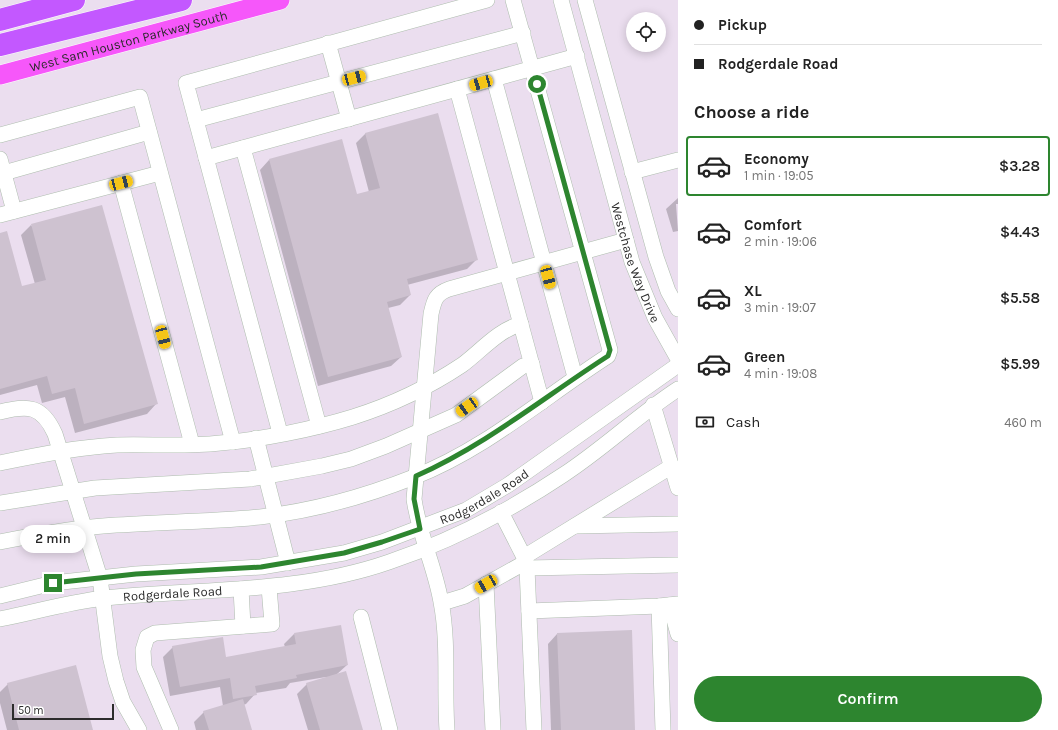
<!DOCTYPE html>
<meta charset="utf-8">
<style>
:root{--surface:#fff;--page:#f2f2f2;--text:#222;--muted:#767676;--line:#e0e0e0;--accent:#2d852f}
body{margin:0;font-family:Karla,sans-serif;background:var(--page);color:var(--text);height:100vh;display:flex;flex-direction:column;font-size:15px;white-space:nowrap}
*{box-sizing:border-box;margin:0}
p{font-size:13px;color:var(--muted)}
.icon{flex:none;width:22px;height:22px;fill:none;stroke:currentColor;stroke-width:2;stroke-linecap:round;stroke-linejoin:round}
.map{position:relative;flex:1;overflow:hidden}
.drawer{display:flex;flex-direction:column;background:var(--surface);width:380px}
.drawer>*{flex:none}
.guide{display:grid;align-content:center;height:88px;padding:0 16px;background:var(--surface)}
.tools{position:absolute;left:626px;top:12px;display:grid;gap:8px}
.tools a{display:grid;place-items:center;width:40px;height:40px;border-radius:50%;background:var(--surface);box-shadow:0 2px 10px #0003;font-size:20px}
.scale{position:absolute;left:12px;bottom:10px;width:102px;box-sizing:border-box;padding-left:4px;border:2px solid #2c2c2c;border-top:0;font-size:11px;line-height:14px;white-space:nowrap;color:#2c2c2c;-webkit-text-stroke:3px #fff;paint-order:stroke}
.end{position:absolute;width:18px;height:18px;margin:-9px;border:5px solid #2d852f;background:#fff;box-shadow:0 0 0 2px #fff}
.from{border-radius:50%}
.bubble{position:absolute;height:28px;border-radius:14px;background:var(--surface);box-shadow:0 2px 10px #0003;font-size:13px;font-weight:600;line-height:28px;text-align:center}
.car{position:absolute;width:12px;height:24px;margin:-12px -6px;border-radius:5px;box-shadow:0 0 3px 1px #0007;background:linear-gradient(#f5c518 24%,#345 0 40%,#f5c518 0 76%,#345 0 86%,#f5c518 0)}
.guide b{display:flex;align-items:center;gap:14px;height:38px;font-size:15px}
.guide b+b{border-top:1px solid var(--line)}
.guide i{width:10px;height:10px;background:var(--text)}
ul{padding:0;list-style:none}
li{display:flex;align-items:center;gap:12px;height:60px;margin:0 8px 6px;padding:0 8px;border:2px solid transparent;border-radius:4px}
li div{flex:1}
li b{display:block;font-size:15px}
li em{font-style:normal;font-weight:600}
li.selected{border-color:var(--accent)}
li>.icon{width:36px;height:36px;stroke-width:1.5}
h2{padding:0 16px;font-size:18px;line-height:48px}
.pay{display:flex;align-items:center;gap:10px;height:44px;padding:0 16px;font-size:15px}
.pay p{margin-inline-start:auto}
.button{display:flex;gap:8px;margin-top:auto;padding:8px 16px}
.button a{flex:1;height:46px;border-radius:24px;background:var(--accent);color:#fff;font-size:16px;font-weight:600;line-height:46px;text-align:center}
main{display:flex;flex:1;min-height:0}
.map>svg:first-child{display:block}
</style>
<main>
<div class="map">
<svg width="678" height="730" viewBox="0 0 678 730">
<rect width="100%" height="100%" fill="#ebdeef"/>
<!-- shadow -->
<path fill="#0003" d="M366 133 477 259 467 269 407 285 410 295 400 305 388 308 401 357 391 366 318 386 260 170 269 160 356 195 369 192 356 143Z
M678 198V204H676L678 231 673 232 666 209Z
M31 225 156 404 147 414 75 433 65 397 42 403 37 385 0 395V234L21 287 35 284 21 235Z
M294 634 347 665 336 675 362 730H308L297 694 307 684 327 678 326 677 290 683 286 688 256 693 246 704 243 705 251 730H196L194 722 204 712 223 706 220 687 170 696 163 657 173 647 225 658 285 647 284 644Z
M557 634 634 730H551L548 644Z
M8 684 92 730H7L0 703V692Z"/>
<!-- building -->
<path fill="#cec2d0" d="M438 113 478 260 407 279 411 295 387 302 402 357 328 377 269 159 342 139 357 194 380 188 365 133Z
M102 205 158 404 84 424 75 388 52 394 47 376 0 389V233L7 231 22 286 46 280 31 224Z
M341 625 348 665 296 675 297 678 255 686 257 695 233 699 230 678 180 687 172 646 223 637 226 657 296 644 294 633Z
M632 630 635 730H561L557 633Z
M76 665 93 730H19L7 683Z
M346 671 363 730H320L306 683Z
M243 699 252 730H209L203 711Z"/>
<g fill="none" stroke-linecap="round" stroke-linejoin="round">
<defs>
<g id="minor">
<path id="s1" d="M561 0 632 262 655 318 678 359"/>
<path d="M585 0 656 257 668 291 678 309"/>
<path d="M328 43 349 119"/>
<path d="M494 79 575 377"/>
<path d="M457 89 542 402"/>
<path d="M196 120 523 33"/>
<path d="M0 135 140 97 233 442"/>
<path d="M243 148 319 426"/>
<path d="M206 158 577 56"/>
<path d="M0 159 14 211"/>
<path d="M632 172 678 160"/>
<path d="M0 174 149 132"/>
<path d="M121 183 192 444"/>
<path d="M0 215 160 173"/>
<path d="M653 405 678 488"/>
<path d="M0 412C28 405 42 405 55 434L100 578 110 656 116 681 123 702 139 730"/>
<path d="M280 433 186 83 487 0"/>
<path d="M256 438 288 563"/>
<path d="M0 463C38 455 78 447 117 445 151 444 185 447 220 443 260 440 314 429 353 417 391 405 429 387 462 365 481 351 498 330 521 324"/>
<path d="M0 503 95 488 250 479 322 466 351 459 386 446 456 415 523 366 532 364"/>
<path d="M501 512 524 557 527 568 534 730"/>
<path d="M575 526 678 524"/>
<path d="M0 542C34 535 69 529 103 526 155 522 208 522 260 517 312 511 366 496 414 477 486 449 544 397 608 356L610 350 513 0"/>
<path d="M524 557 672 466"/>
<path d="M527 568 678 565"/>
<path d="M486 584 493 730"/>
<path d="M241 589 243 626"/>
<path id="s2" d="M0 596 53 583 136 574 261 567 344 553 382 542 466 510 508 485 678 365"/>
<path d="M442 603 465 596 526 562"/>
<path d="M670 605 678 634"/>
<path d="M659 606 663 730"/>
<path d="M529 611 659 606 678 604"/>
<path d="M361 617 390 730"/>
<path id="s3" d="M0 619C35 612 69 602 105 598 200 588 297 594 389 562 451 541 509 511 563 475 603 449 638 415 678 389"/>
<path d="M171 730 144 667 143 650 147 637 155 633 272 624 269 587"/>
<path d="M447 730C444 688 449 643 441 602 435 567 419 535 414 499L431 314C434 301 435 294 449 289L626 240"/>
</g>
<g id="major">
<path id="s4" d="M0 75 280 0"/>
</g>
<path id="highway" d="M0 20 74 0
M0 45 181 0"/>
</defs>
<!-- minor casing -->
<use href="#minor" stroke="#aebdae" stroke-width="16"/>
<!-- major casing -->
<use href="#major" stroke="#fff" stroke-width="20"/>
<!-- highway casing -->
<use href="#highway" stroke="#fff" stroke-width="23"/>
<!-- minor -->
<use href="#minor" stroke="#fff" stroke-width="15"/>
<!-- major -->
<use href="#major" stroke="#f657fa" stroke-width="19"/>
<!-- highway -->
<use href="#highway" stroke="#c358ff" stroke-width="22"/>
</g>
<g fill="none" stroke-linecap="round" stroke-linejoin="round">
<!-- route -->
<path stroke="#2d852f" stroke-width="5" d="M53 583 136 574 261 567 344 553 382 542 420 529 414 499 416 476C486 445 544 397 608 356L610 350 537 84"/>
</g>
<g text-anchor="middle" stroke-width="4" stroke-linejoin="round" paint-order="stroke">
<!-- street labels -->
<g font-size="13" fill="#2c2c2c" stroke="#fff">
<text dy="5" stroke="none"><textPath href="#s4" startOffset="133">West Sam Houston Parkway South</textPath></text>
<text dy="5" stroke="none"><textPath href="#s1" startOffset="273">Westchase Way Drive</textPath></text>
<text dy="5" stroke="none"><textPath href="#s2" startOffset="499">Rodgerdale Road</textPath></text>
<text dy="5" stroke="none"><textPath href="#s3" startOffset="175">Rodgerdale Road</textPath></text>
</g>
</g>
</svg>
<div class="tools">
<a><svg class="icon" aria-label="locate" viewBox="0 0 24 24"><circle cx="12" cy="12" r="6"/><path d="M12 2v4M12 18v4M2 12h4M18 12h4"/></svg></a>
</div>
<div class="scale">50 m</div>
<i class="end from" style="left:537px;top:84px"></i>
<i class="end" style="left:53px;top:583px"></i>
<div class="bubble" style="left:20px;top:525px;width:66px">2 min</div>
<i class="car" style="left:354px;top:78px;rotate:75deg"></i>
<i class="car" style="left:481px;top:83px;rotate:254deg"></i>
<i class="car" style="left:121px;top:183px;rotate:75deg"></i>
<i class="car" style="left:548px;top:277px;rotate:165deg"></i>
<i class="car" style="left:163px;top:337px;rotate:165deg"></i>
<i class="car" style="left:467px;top:407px;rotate:236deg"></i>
<i class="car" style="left:486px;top:584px;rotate:240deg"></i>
</div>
<section class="drawer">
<div class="guide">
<b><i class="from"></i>Pickup</b>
<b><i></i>Rodgerdale Road</b>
</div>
<h2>Choose a ride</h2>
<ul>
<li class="selected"><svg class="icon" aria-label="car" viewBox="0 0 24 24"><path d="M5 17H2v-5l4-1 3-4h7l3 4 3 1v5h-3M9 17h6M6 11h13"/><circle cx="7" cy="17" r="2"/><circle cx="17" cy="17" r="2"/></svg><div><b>Economy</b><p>1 min · 19:05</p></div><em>$3.28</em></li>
<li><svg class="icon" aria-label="car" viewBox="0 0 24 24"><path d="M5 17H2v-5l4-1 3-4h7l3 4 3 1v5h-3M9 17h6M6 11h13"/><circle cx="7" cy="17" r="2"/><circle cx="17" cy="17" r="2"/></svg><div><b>Comfort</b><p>2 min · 19:06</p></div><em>$4.43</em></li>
<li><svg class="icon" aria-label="car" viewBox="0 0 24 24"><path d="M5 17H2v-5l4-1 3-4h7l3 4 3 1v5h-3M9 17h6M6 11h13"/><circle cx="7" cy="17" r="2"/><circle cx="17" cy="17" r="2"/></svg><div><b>XL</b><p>3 min · 19:07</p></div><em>$5.58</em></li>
<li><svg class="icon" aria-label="car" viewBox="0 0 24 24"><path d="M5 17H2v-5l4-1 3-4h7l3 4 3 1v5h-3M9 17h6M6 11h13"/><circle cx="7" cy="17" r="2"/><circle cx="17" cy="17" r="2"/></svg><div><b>Green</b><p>4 min · 19:08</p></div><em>$5.99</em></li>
</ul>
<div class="pay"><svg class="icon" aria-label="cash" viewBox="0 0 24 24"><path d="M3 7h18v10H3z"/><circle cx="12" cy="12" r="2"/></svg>Cash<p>460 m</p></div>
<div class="button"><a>Confirm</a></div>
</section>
</main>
